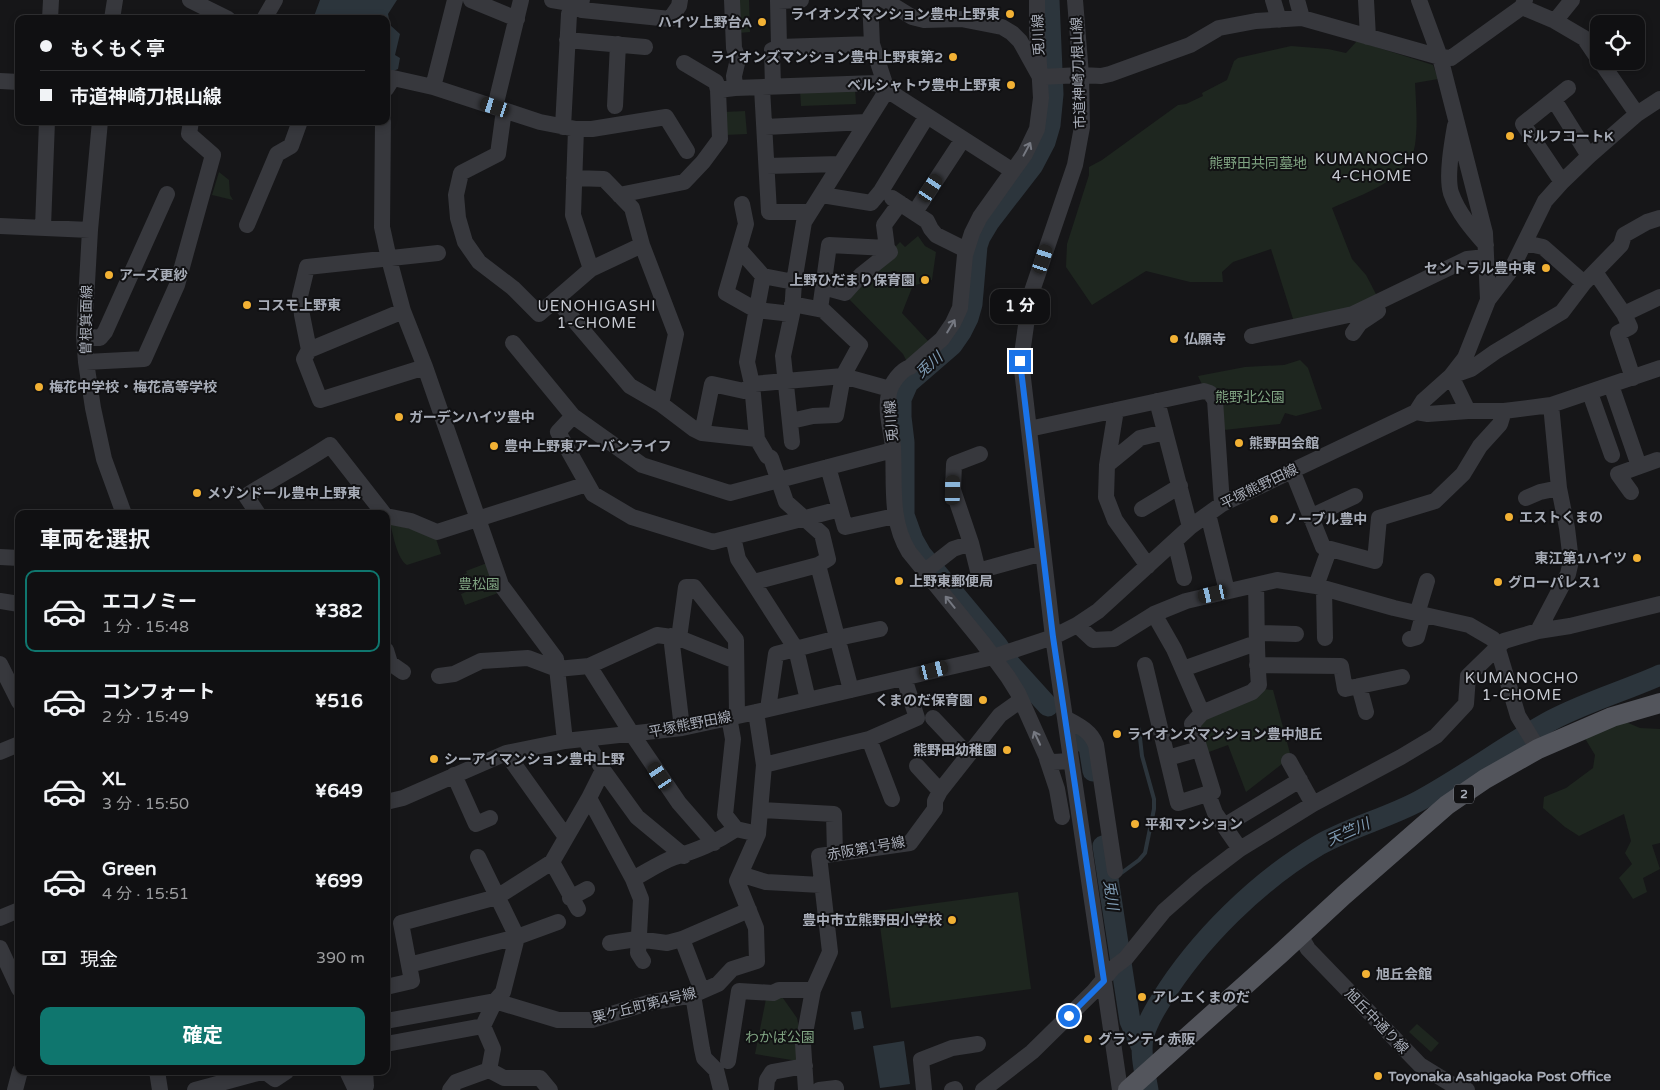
<!DOCTYPE html>
<html lang="ja">
<meta charset="utf-8">
<style>
:root{--surface:#101012;--page:#1e1e20;--text:#f1f3f6;--muted:#9c9d9f;--line:#303032;--accent:#0f766e}
body{margin:0;font-family:"Varela Round","Noto Sans JP",sans-serif;background:var(--page);color:var(--text);height:100vh;display:flex;flex-direction:column;font-size:19px;white-space:nowrap}
*{box-sizing:border-box;margin:0}
p{font-size:16px;color:var(--muted)}
.icon{flex:none;width:28px;height:28px;fill:none;stroke:currentColor;stroke-width:2;stroke-linecap:round;stroke-linejoin:round}
.map{position:relative;flex:1;overflow:hidden}
.sheet{position:absolute;left:15px;top:510px;width:375px;height:565px;display:flex;flex-direction:column;background:var(--surface);border-radius:10px;box-shadow:0 2px 8px #0003,0 0 0 1px var(--line)}
.sheet>*{flex:none}
.top-card{position:absolute;left:15px;top:15px;width:375px;height:110px;border-radius:10px;box-shadow:0 2px 8px #0003,0 0 0 1px var(--line);display:grid;align-content:center;height:110px;padding:0 25px;background:var(--surface)}
.buttons{position:absolute;left:1590px;top:15px;display:grid;gap:10px}
.buttons a{display:grid;place-items:center;width:55px;height:55px;border-radius:10px;background:var(--surface);box-shadow:0 2px 8px #0003,0 0 0 1px var(--line);font-size:25px}
.end{position:absolute;width:22px;height:22px;margin:-11px;border:6px solid #1a73e8;background:#fff;box-shadow:0 0 0 2px #fff}
.from{border-radius:50%}
.bubble{position:absolute;height:35px;border-radius:10px;background:var(--surface);box-shadow:0 2px 8px #0003,0 0 0 1px var(--line);font-size:16px;font-weight:700;line-height:35px;text-align:center}
.car{position:absolute;width:15px;height:30px;margin:-15px -8px;border-radius:6px;box-shadow:0 0 4px 1px #0007;background:linear-gradient(#222 24%,#8ab4d8 0 40%,#222 0 76%,#8ab4d8 0 86%,#222 0)}
.top-card b{display:flex;align-items:center;gap:18px;height:48px;font-size:19px}
.top-card b+b{border-top:1px solid var(--line)}
.top-card i{width:12px;height:12px;background:var(--text)}
ul{padding:0;list-style:none}
li{display:flex;align-items:center;gap:15px;height:82px;margin:0 10px 8px;padding:0 15px;border:2px solid transparent;border-radius:10px}
li div{flex:1}
li b{display:block;font-size:19px}
li em{font-style:normal;font-weight:700}
li.on{border-color:var(--accent)}
li>.icon{width:45px;height:45px;stroke-width:1.5}
h2{padding:0 25px;font-size:22px;line-height:60px}
.pay{display:flex;align-items:center;gap:12px;height:55px;padding:0 25px;font-size:19px}
.pay p{margin-inline-start:auto}
.button{display:flex;gap:10px;margin-top:auto;padding:10px 25px}
.button a{flex:1;height:58px;border-radius:10px;background:var(--accent);color:#fff;font-size:20px;font-weight:700;line-height:58px;text-align:center}
.map>svg:first-child{display:block}
</style>
<div class="map">
<svg width="1660" height="1090" viewBox="0 0 1660 1090">
<rect width="100%" height="100%" fill="#161618"/>
<!-- green -->
<path fill="#1e261f" d="M736 0H749L750 32 738 33Z
M1357 41 1433 65 1438 79 1415 83C1416 104 1418 125 1415 145 1410 180 1360 195 1332 208L1352 259 1366 275 1377 296 1353 309 1294 322 1271 249 1233 262 1222 272 1223 282H1190L1146 271 1092 305 1066 267 1067 244 1089 175V167L1102 160 1178 105 1186 104 1203 96 1202 93 1227 80 1234 61 1238 58 1291 46 1328 49 1346 53Z
M855 89 856 104 801 106 800 90Z
M745 111 747 134 725 135 724 112Z
M219 172 229 180 230 195 233 200 212 195Z
M918 236 925 246 936 252 932 280 916 285H913L902 313 929 342 907 362 903 354 847 297 900 242 905 247Z
M1300 360 1308 368 1322 409 1296 416 1285 413 1280 424 1224 430 1198 376 1245 367 1284 365Z
M390 523 435 536 441 554 407 565C397 559 393 534 390 523Z
M487 563 498 593 465 605 461 594 466 592 461 576 467 573 466 571Z
M1263 689 1273 690 1291 757 1246 792 1228 745 1206 753 1197 728 1207 716Z
M1621 720 1640 728 1660 729V843L1652 845 1660 869 1643 878 1647 892 1633 899 1619 878 1632 864 1625 853 1631 841 1624 814 1579 836 1565 827 1543 808 1544 797 1566 788 1593 768 1595 755 1583 735Z
M1018 892 1031 989 891 1008 878 911Z
M780 994 797 1018 801 1038 798 1061 755 1054 766 999Z
M1417 1024 1439 1043 1431 1052 1409 1032Z"/>
<!-- water -->
<path fill="#2c353c" d="M320 0H397L388 14 390 25 400 34 395 55 400 58 398 69 386 74V19H313Z
M861 1011 864 1028 854 1030 851 1012Z
M904 1041 910 1084 880 1088 873 1046Z"/>
<g fill="none" stroke-linecap="round" stroke-linejoin="round">
<!-- stream -->
<path stroke="#2c353c" stroke-width="4" d="M1120 874 1139 860 1145 853 1154 809V799L1142 756 1139 729
M1109 883 1111 881"/>
<!-- river -->
<path stroke="#2c353c" stroke-width="21" d="M1048 706 1010 664 997 645 921 554 913 540 904 515V442L901 417V399L908 383 952 345 961 332 968 318 972 304 977 246 980 237 989 222 1033 165 1045 142 1050 125 1053 94 1049 0
M1083 741 1089 747 1093 771
M1103 846 1130 1021 1142 1048
M1148 1090C1145 1073 1140 1054 1143 1038 1146 1025 1154 1011 1161 1000 1198 940 1258 881 1319 845 1351 827 1387 818 1419 801 1465 776 1506 745 1552 720 1586 702 1624 691 1660 675"/>
<!-- minor -->
<path stroke="#37383d" stroke-width="16" d="M190 0 228 19
M471 0 517 19
M552 0 570 3 582 10 670 19 679 6 680 0
M732 0 734 48 738 59 734 76 735 88
M884 0 912 17 924 20 961 19 1002 27 1012 33 1020 41 1040 77 1081 75 1101 76 1110 74 1190 45 1219 28 1256 21 1302 18 1440 57 1451 58 1522 7 1525 0
M1037 0V31L1041 98 1037 129 1025 154 980 217 972 233 965 255 960 308 953 323 942 339 910 367C901 370 891 383 889 393 885 412 891 428 893 447 895 483 889 520 909 552L983 643 1008 677 1018 693 1048 760 1053 762 1071 761
M1075 0 1081 75 1082 127 1075 165 1030 297 1021 361 1053 637 1120 1090
M1273 0 1279 20
M1297 0 1302 18
M1366 0 1368 37
M1419 0 1440 57 1485 233 1488 300
M1522 7 1555 21 1584 38 1599 60
M50 19 51 0
M112 19 115 0
M264 19 275 0
M1555 21 1572 0
M567 40 645 47
M779 47 872 44
M1600 61 1637 114
M684 63 716 82 718 90
M0 81 19 82
M433 87 455 0
M773 87 772 50 779 47 778 1 801 0
M762 88 769 212H809
M386 89 393 78 433 87 540 122 576 129H592L666 117 687 151
M1554 100 1589 156
M615 106 618 44
M495 107 521 0
M504 110 498 154 461 173 456 195 458 218 465 242 479 262 513 288 539 314 591 269 642 245
M100 121 90 230 84 336 86 362 93 408 104 459 124 514
M383 121 382 227 389 259 403 311 425 367 501 585 556 659 565 741
M1455 126C1452 143 1446 177 1451 193 1458 213 1472 229 1486 245
M563 127 569 14 582 0
M765 127 866 122
M576 129 573 215 591 269
M767 166 839 164
M574 178 604 179 632 208 642 245 676 334 661 404
M1562 182 1523 124 1568 88
M619 195 684 182 703 162 720 139 718 90 735 88 876 83 1013 171
M822 195 871 203 881 191 927 116
M892 198 927 221 931 229 936 235 966 250
M742 204 746 224 726 293 756 310 792 314
M915 212 963 139
M247 225 277 154 291 146 300 121
M0 226 90 230
M43 227 47 121
M1525 243 1543 247 1584 283
M740 250 763 276 747 362 752 384 757 439
M1595 272 1624 314 1630 327 1618 333 1633 378
M763 276 794 282
M823 287 845 293 861 275 890 252 887 248
M556 299 630 386 661 404 694 429 702 433 757 439 767 456 771 458 786 502 822 534 828 559 818 565 754 582
M820 309 829 245 887 248 884 225 900 203
M403 311 309 350 302 315 300 296 307 267 438 253
M1624 314 1660 297
M1353 333 1360 323 1378 311
M84 336 100 338 105 332 167 194
M1252 336 1353 314 1467 259 1486 257
M513 343 573 416 642 465 730 493 893 450
M309 350 304 359 320 400 425 367
M86 362 144 359 177 285 213 155 189 134 191 121
M1611 385 1639 466
M1590 393 1612 455
M1157 401 1190 527
M1116 410 1107 465 1106 497 1115 520 1148 566
M1468 411 1451 376 1471 369 1495 352 1562 312 1584 283 1621 245 1624 235 1647 222 1660 218
M1416 412 1423 401 1451 376 1465 358 1488 300 1511 270 1545 201 1562 182 1589 156 1637 114 1660 99
M573 416 558 432 593 494 632 517 713 542 840 509
M791 421 813 416 836 415 843 376 860 345 823 310 792 304
M1029 429 1204 391 1210 393 1215 400 1222 504
M702 433 712 384 744 391 752 384 843 376 890 389
M792 442 783 356 792 314 794 282 804 222 887 90 872 44 870 0
M980 454 954 464 953 490 971 543 978 571 1043 553
M1107 465 1140 438 1165 432
M828 467 845 527 895 516
M1292 470 1323 547 1375 561 1379 518 1435 501 1463 474 1480 446 1500 424 1504 411
M1631 492 1618 474 1657 460
M1526 498 1540 492 1559 488
M1142 509 1180 486
M258 514 246 496C274 478 303 463 330 445L384 514
M1208 514 1227 591
M386 516 411 521 437 532 587 484
M1310 517 1355 496
M733 537 738 559 796 649 808 700
M1175 541 1184 578
M0 557 19 558
M818 565 851 690
M925 571 953 549 971 543
M1316 586 1329 550
M1324 589 1325 638
M0 601 19 604
M1154 614 1174 649 1202 713
M1417 614 1427 581
M1077 625 1093 640 1114 639 1154 614 1186 601 1277 580 1316 586 1394 608 1469 625 1493 639 1497 646 1518 716 1538 749
M1538 631 1568 574 1571 561 1567 528 1559 488 1551 405
M1258 633 1296 634
M671 636 682 728
M679 638 686 587H694L736 640 737 715
M1410 639 1417 637 1423 615
M386 650 390 663 403 672
M0 664 19 702
M1145 665 1178 803 1213 792 1192 724 1202 713 1252 692 1259 685C1256 652 1257 618 1256 585
M1257 665 1341 666 1345 689 1402 677
M589 666 632 734 679 803 714 843
M1183 669 1256 643
M439 676 454 674 481 661 528 658 557 669 589 666 657 635 679 638 736 661
M1359 686 1366 712
M768 709 776 654 838 638 880 629
M729 717 733 739 725 815 736 829
M933 718 968 755
M1065 718C1078 725 1091 731 1096 745L1115 871
M585 739 603 770 637 817 684 856
M869 739 892 799
M0 752 19 744
M506 753 566 837
M1168 758 1199 749
M1047 759 1057 789 1062 817
M1289 761 1313 804
M764 765 869 739 917 718 904 678
M917 766 940 791
M454 775 476 824 490 818
M1208 794 1215 813 1240 849
M589 798 633 879 641 899 638 953 643 961
M386 802 403 798 506 753 565 741 682 728 756 712 993 657 1053 637 1077 625 1098 611 1190 527 1222 504 1416 412 1428 414 1468 411H1504L1551 405 1660 368
M760 810 834 814 835 854
M1224 826 1300 780
M478 857 517 937 503 992 495 1001 483 1026 493 1049 489 1070
M552 862 578 909
M740 874 766 882 821 885
M633 879C646 872 661 862 675 857 698 850 715 843 736 829L758 834
M570 898 587 889
M0 918 19 910
M1300 935 1308 949 1420 1065 1451 1084 1467 1090
M682 939 702 991
M610 943 637 939 667 943 682 939 749 910
M0 948 19 989
M409 965 517 937 558 922
M386 987 412 981 401 923 497 897 552 862 589 798 603 770
M693 995 702 1049 704 1058 716 1070 721 1090
M386 1021 495 1001 558 1020H592L648 1003 693 995 718 984 732 969 757 961 756 928 737 881 758 834 764 765 756 712
M386 1044 483 1026
M728 1061 739 991 773 993 779 990H813
M489 1070 504 1078H540L550 1090
M157 1071 160 1090
M347 1071 356 1090
M15 1090 20 1071
M195 1090 258 1073H267L275 1079 287 1071
M363 1090 366 1086 365 1071
M450 1090 456 1082 489 1070
M766 1090 767 1080 772 1072 805 1066
M806 1090 803 1044 813 990 830 952 819 856 910 843 935 809V801L940 791 1000 715 1021 700
M819 1090 836 1088V1090
M924 1090 921 1060 952 1048 978 1044
M952 1090 955 1089
M983 1090 1032 1052 1093 992 1113 968 1126 958 1164 911 1198 881 1240 849 1313 804 1401 757 1436 736 1466 704 1468 676 1504 641 1538 631 1570 626 1660 604"/>
<!-- major -->
<path stroke="#53555c" stroke-width="20" d="M1128 1090 1280 954 1344 895 1447 805 1485 779 1538 749 1612 717 1660 703"/>
</g>
<!-- one-way arrows -->
<defs><path id="oneway-shaft" d="M-6 0H5M1.5-3L5.5 0L1.5 3" fill="none" stroke-width="1.6" stroke-linecap="round" stroke-linejoin="round" transform="scale(1.25)"/></defs>
<g stroke="#757881">
<use href="#oneway-shaft" transform="translate(1027 149) rotate(-62)"/>
<use href="#oneway-shaft" transform="translate(951 326) rotate(-59)"/>
<use href="#oneway-shaft" transform="translate(950 602) rotate(-129)"/>
<use href="#oneway-shaft" transform="translate(1037 738) rotate(-115)"/>
</g>
<g fill="none" stroke-linecap="round" stroke-linejoin="round">
<!-- route -->
<path stroke="#1a73e8" stroke-width="6" d="M1020 361 1053 637 1104 981 1069 1016"/>
</g>
<!-- markers -->
<g fill="#f2b134" stroke="#111113" stroke-width="2">
<circle cx="1010" cy="14" r="5"/>
<circle cx="762" cy="22" r="5"/>
<circle cx="953" cy="57" r="5"/>
<circle cx="1011" cy="85" r="5"/>
<circle cx="1510" cy="136" r="5"/>
<circle cx="1546" cy="268" r="5"/>
<circle cx="109" cy="275" r="5"/>
<circle cx="925" cy="280" r="5"/>
<circle cx="247" cy="305" r="5"/>
<circle cx="1174" cy="339" r="5"/>
<circle cx="39" cy="387" r="5"/>
<circle cx="399" cy="417" r="5"/>
<circle cx="1239" cy="443" r="5"/>
<circle cx="494" cy="446" r="5"/>
<circle cx="197" cy="493" r="5"/>
<circle cx="1509" cy="517" r="5"/>
<circle cx="1274" cy="519" r="5"/>
<circle cx="1637" cy="558" r="5"/>
<circle cx="899" cy="581" r="5"/>
<circle cx="1498" cy="582" r="5"/>
<circle cx="983" cy="700" r="5"/>
<circle cx="1117" cy="734" r="5"/>
<circle cx="1007" cy="750" r="5"/>
<circle cx="434" cy="759" r="5"/>
<circle cx="1135" cy="824" r="5"/>
<circle cx="952" cy="920" r="5"/>
<circle cx="1366" cy="974" r="5"/>
<circle cx="1142" cy="997" r="5"/>
<circle cx="1088" cy="1039" r="5"/>
<circle cx="1378" cy="1076" r="5"/>
</g>
<g text-anchor="middle" stroke-width="4" stroke-linejoin="round" paint-order="stroke">
<!-- shield labels -->
<rect fill="#111113" stroke="#7b7e86" stroke-width="1" x="1454" y="784.5" width="20" height="19" rx="4"/>
<g font-size="12" font-weight="bold" fill="#a8adb8">
<text x="1464" y="798">2</text>
</g>
<!-- poi labels -->
<g font-size="14" font-weight="bold" fill="#a8adb8" stroke="#111113" text-anchor="start">
<text x="1000" y="19" text-anchor="end">ライオンズマンション豊中上野東</text>
<text x="752" y="27" text-anchor="end">ハイツ上野台A</text>
<text x="943" y="62" text-anchor="end">ライオンズマンション豊中上野東第2</text>
<text x="1001" y="90" text-anchor="end">ベルシャトウ豊中上野東</text>
<text x="1520" y="141">ドルフコートK</text>
<text x="1536" y="273" text-anchor="end">セントラル豊中東</text>
<text x="119" y="280">アーズ更紗</text>
<text x="915" y="285" text-anchor="end">上野ひだまり保育園</text>
<text x="257" y="310">コスモ上野東</text>
<text x="1184" y="344">仏願寺</text>
<text x="49" y="392">梅花中学校・梅花高等学校</text>
<text x="409" y="422">ガーデンハイツ豊中</text>
<text x="1249" y="448">熊野田会館</text>
<text x="504" y="451">豊中上野東アーバンライフ</text>
<text x="207" y="498">メゾンドール豊中上野東</text>
<text x="1519" y="522">エストくまの</text>
<text x="1284" y="524">ノーブル豊中</text>
<text x="1627" y="563" text-anchor="end">東江第1ハイツ</text>
<text x="909" y="586">上野東郵便局</text>
<text x="1508" y="587">グローパレス1</text>
<text x="973" y="705" text-anchor="end">くまのだ保育園</text>
<text x="1127" y="739">ライオンズマンション豊中旭丘</text>
<text x="997" y="755" text-anchor="end">熊野田幼稚園</text>
<text x="444" y="764">シーアイマンション豊中上野</text>
<text x="1145" y="829">平和マンション</text>
<text x="942" y="925" text-anchor="end">豊中市立熊野田小学校</text>
<text x="1376" y="979">旭丘会館</text>
<text x="1152" y="1002">アレエくまのだ</text>
<text x="1098" y="1044">グランティ赤阪</text>
<text x="1388" y="1081">Toyonaka Asahigaoka Post Office</text>
</g>
<!-- street labels -->
<g font-size="14" fill="#a8adb8" stroke="#111113">
<text transform="translate(1038 35) rotate(-92)" y="5">兎川線</text>
<text transform="translate(1078 73) rotate(-92)" y="5">市道神崎刀根山線</text>
<text transform="translate(86 320) rotate(-89)" y="5">曽根箕面線</text>
<text transform="translate(891 421) rotate(-94)" y="5">兎川線</text>
<text transform="translate(1259 486) rotate(-26)" y="5">平塚熊野田線</text>
<text transform="translate(690 724) rotate(-11)" y="5">平塚熊野田線</text>
<text transform="translate(866 848) rotate(-10)" y="5">赤阪第1号線</text>
<text transform="translate(644 1005) rotate(-14)" y="5">栗ケ丘町第4号線</text>
<text transform="translate(1377 1021) rotate(46)" y="5">旭丘中通り線</text>
</g>
<!-- park labels -->
<g font-size="14" fill="#7fa381" stroke="#111113">
<text x="1258" y="168">熊野田共同墓地</text>
<text x="1250" y="402">熊野北公園</text>
<text x="479" y="589">豊松園</text>
<text x="780" y="1042">わかば公園</text>
</g>
<!-- neighbourhood labels -->
<g font-size="15" letter-spacing="1" fill="#c9ccd4" stroke="#111113">
<text x="1372" y="164">KUMANOCHO<tspan x="1372" dy="17">4-CHOME</tspan></text>
<text x="597" y="311">UENOHIGASHI<tspan x="597" dy="17">1-CHOME</tspan></text>
<text x="1522" y="683">KUMANOCHO<tspan x="1522" dy="17">1-CHOME</tspan></text>
</g>
<!-- water labels -->
<g font-size="15" font-style="italic" fill="#7f9bb3" stroke="#111113">
<text transform="translate(929 365) rotate(-41)" y="5">兎川</text>
<text transform="translate(1348 832) rotate(-24)" y="5">天竺川</text>
<text transform="translate(1111 895) rotate(82)" y="5">兎川</text>
</g>
</g>
</svg>
<div class="buttons">
<a><svg class="icon" aria-label="locate" viewBox="0 0 24 24"><circle cx="12" cy="12" r="6"/><path d="M12 2v4M12 18v4M2 12h4M18 12h4"/></svg></a>
</div>
<i class="end from" style="left:1069px;top:1016px"></i>
<i class="end" style="left:1020px;top:361px"></i>
<div class="bubble" style="left:990px;top:289px;width:60px">1 分</div>
<i class="car" style="left:495px;top:107px;rotate:288deg"></i>
<i class="car" style="left:931px;top:188px;rotate:34deg"></i>
<i class="car" style="left:1043px;top:259px;rotate:18deg"></i>
<i class="car" style="left:953px;top:490px;rotate:1deg"></i>
<i class="car" style="left:1213px;top:594px;rotate:257deg"></i>
<i class="car" style="left:934px;top:670px;rotate:76deg"></i>
<i class="car" style="left:660px;top:776px;rotate:326deg"></i>
<div class="top-card">
<b><i class="from"></i>もくもく亭</b>
<b><i></i>市道神崎刀根山線</b>
</div>
<section class="sheet">
<h2>車両を選択</h2>
<ul>
<li class="on"><svg class="icon" aria-label="car" viewBox="0 0 24 24"><path d="M5 17H2v-5l4-1 3-4h7l3 4 3 1v5h-3M9 17h6M6 11h13"/><circle cx="7" cy="17" r="2"/><circle cx="17" cy="17" r="2"/></svg><div><b>エコノミー</b><p>1 分 · 15:48</p></div><em>¥382</em></li>
<li><svg class="icon" aria-label="car" viewBox="0 0 24 24"><path d="M5 17H2v-5l4-1 3-4h7l3 4 3 1v5h-3M9 17h6M6 11h13"/><circle cx="7" cy="17" r="2"/><circle cx="17" cy="17" r="2"/></svg><div><b>コンフォート</b><p>2 分 · 15:49</p></div><em>¥516</em></li>
<li><svg class="icon" aria-label="car" viewBox="0 0 24 24"><path d="M5 17H2v-5l4-1 3-4h7l3 4 3 1v5h-3M9 17h6M6 11h13"/><circle cx="7" cy="17" r="2"/><circle cx="17" cy="17" r="2"/></svg><div><b>XL</b><p>3 分 · 15:50</p></div><em>¥649</em></li>
<li><svg class="icon" aria-label="car" viewBox="0 0 24 24"><path d="M5 17H2v-5l4-1 3-4h7l3 4 3 1v5h-3M9 17h6M6 11h13"/><circle cx="7" cy="17" r="2"/><circle cx="17" cy="17" r="2"/></svg><div><b>Green</b><p>4 分 · 15:51</p></div><em>¥699</em></li>
</ul>
<div class="pay"><svg class="icon" aria-label="cash" viewBox="0 0 24 24"><path d="M3 7h18v10H3z"/><circle cx="12" cy="12" r="2"/></svg>現金<p>390 m</p></div>
<div class="button"><a>確定</a></div>
</section>
</div>
